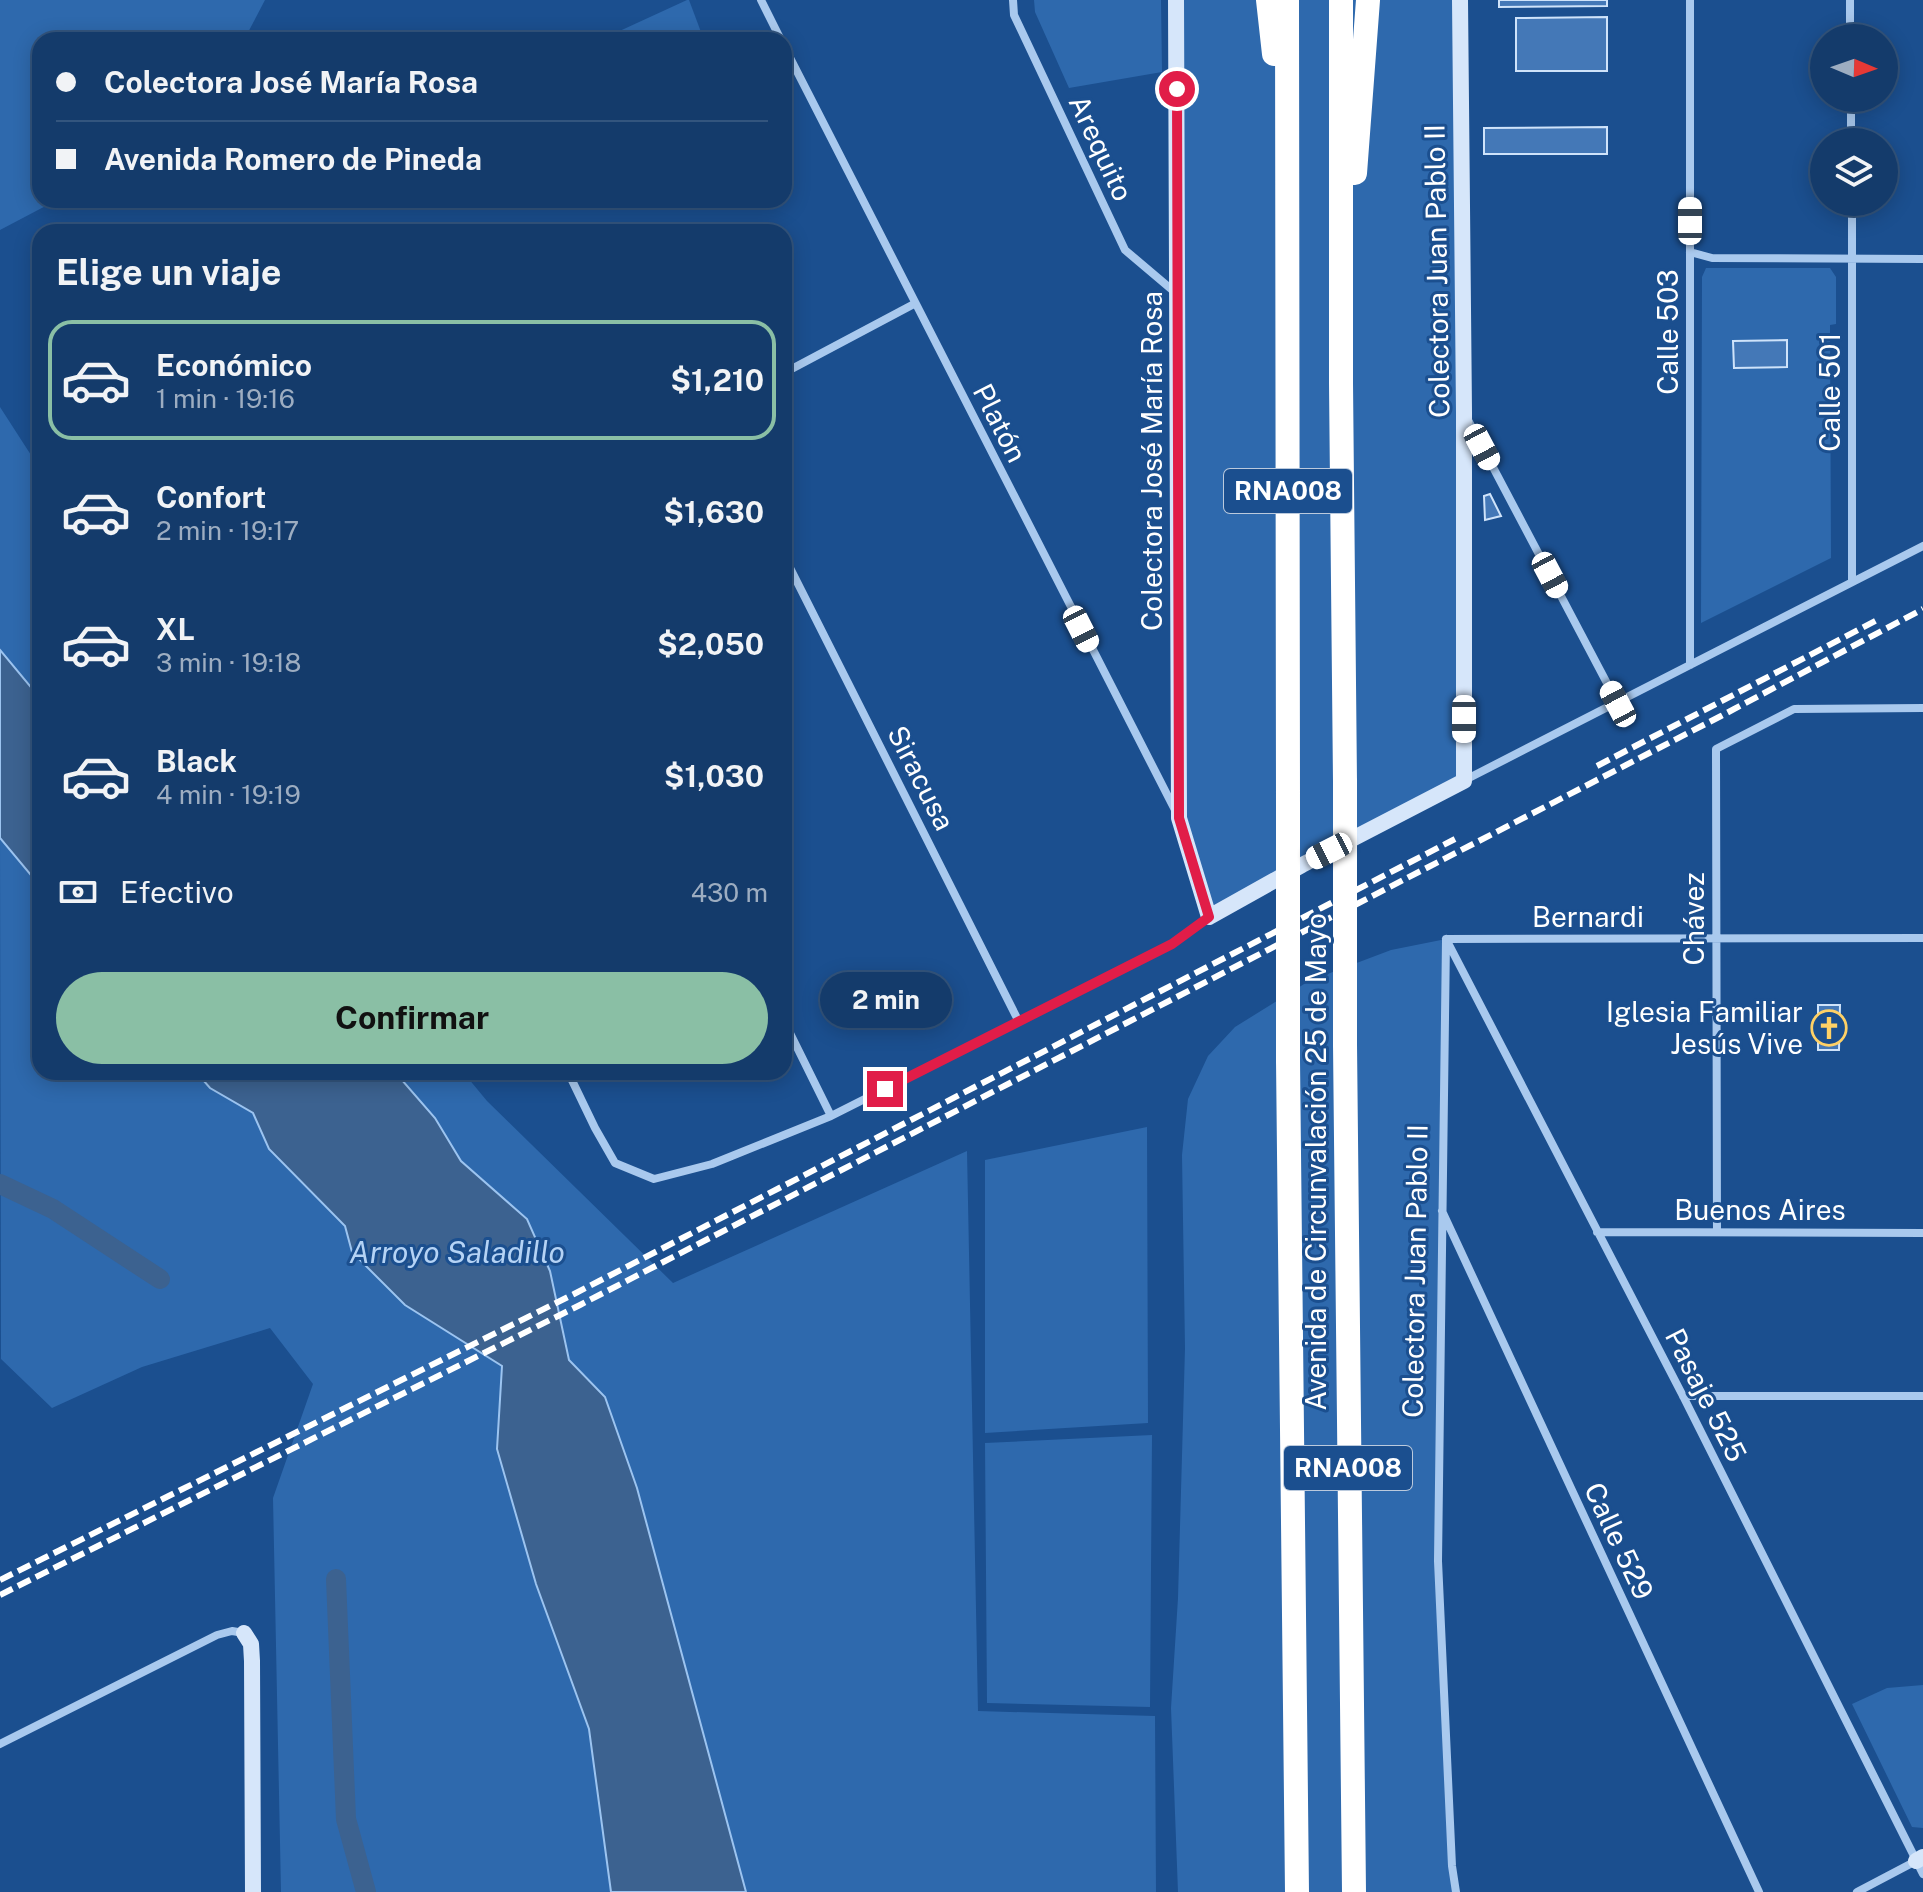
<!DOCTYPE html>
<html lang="es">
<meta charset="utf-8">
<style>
:root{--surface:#143b6b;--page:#1d4271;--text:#f1f3f6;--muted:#9dadc1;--line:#33557e;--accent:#8abfa5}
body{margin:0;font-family:"Public Sans",sans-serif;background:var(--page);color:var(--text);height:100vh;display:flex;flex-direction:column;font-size:30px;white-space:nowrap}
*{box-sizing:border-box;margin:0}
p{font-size:26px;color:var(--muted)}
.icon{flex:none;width:44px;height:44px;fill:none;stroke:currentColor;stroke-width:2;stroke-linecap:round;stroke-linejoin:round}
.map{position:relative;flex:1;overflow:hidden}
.panel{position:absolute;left:32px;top:224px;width:760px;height:856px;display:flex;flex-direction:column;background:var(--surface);border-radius:24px;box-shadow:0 4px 20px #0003,0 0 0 2px var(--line)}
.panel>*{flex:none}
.guide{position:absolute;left:32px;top:32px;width:760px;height:176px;border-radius:24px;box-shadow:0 4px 20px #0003,0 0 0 2px var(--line);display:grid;align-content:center;height:176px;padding:0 24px;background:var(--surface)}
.needle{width:52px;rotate:92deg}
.tools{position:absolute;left:1810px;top:24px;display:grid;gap:16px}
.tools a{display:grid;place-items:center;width:88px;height:88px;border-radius:50%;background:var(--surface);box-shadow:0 4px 20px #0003,0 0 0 2px var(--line);font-size:40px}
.end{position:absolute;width:36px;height:36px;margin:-18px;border:10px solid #e11d48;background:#fff;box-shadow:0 0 0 4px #fff}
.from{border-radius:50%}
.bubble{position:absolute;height:56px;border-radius:28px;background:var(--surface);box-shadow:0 4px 20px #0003,0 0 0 2px var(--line);font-size:26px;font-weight:700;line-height:56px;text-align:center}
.car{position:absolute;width:24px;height:48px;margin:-24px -12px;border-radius:10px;box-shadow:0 0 6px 2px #0007;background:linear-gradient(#fff 24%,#345 0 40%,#fff 0 76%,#345 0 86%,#fff 0)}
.guide b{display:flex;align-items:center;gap:28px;height:76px;font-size:30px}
.guide b+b{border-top:2px solid var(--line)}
.guide i{width:20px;height:20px;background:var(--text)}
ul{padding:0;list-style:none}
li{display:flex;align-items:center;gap:24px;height:120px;margin:0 16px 12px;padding:0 8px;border:4px solid transparent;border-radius:24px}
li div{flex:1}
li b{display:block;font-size:30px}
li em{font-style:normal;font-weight:700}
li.current{border-color:var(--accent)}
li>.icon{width:72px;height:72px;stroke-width:1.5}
h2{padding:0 24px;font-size:36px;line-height:96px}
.pay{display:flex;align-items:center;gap:20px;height:88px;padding:0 24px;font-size:30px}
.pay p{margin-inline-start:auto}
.cta{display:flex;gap:16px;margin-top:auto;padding:16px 24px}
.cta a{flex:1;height:92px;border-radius:48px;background:var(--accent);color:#111;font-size:32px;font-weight:700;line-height:92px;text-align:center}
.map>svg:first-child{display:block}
</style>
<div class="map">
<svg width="1923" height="1892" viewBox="0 0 1923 1892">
<rect width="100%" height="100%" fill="#1b4f8f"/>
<!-- green -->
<path fill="#2e69ad" d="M0 0H265L244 40H40V200H57L0 230Z
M687 0H689L704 40H600Z
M1034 0H1161L1162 72 1069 88 1035 12Z
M1176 0H1460L1464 781 1209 917 1179 818Z
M1706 268H1830L1836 277V324L1830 325 1831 558 1701 623 1702 277Z
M0 407 40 469V698L0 650Z
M0 838 40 886V1072H196L210 1088 253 1113 269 1149 345 1226 352 1252 405 1305 502 1366 497 1449 536 1584 589 1729 611 1892H281L273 1498 313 1384 270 1328 142 1367 52 1408 1 1359Z
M1446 939 1438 1561 1456 1892H1178L1171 1708 1178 1598 1185 1348 1182 1155 1188 1099 1208 1056 1235 1027 1309 981 1391 950Z
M395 1072H463L487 1101 673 1283 967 1151 978 1711 1155 1716 1156 1892H746L637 1488 605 1397 569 1360 550 1271 527 1219 461 1161 435 1118Z
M1147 1127 1148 1423 985 1433V1160Z
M1152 1435 1150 1707 987 1703 985 1443Z
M1923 1685V1828L1912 1827 1852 1704 1887 1688Z"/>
<!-- water -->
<path fill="#3c6290" stroke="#9cc4f0" stroke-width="2" d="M0 650 40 698V886L0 838Z
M196 1072H395L435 1118 461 1161 527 1219 550 1271 569 1360 605 1397 637 1488 746 1892H611L589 1729 536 1584 497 1449 502 1366 405 1305 352 1252 345 1226 269 1149 253 1113 210 1088Z"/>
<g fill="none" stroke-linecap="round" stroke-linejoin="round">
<!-- canal -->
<path stroke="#3c6290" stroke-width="20" d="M0 1184 53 1209 160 1279
M336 1579 346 1819 366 1892"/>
</g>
<!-- building -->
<path fill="#4478b7" stroke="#cfe3fa" stroke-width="2" d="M1499 0H1607V6L1499 7Z
M1607 17V71H1516V18Z
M1607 127V154H1484V128Z
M1787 340V367L1734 368 1733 341Z
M1490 494 1501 516 1485 520 1484 496Z
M1818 1005H1840L1839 1050H1818Z"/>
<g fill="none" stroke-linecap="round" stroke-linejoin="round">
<!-- street -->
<path stroke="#a9c9ee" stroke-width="8" d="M761 0 781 40
M1013 0 1014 15 1125 250 1177 294
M1690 0V665
M1850 0V38
M784 46 1175 810
M1851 98V142
M1852 202V581
M1690 252 1712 258 1923 259
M784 373 914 304
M1467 418 1618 704
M784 556 1018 1020
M1465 780 1923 546
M1446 939 1683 1396 1923 1874
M1446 939 1923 938
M1446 940 1438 1561 1452 1866 1456 1892
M784 1021 831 1116
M568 1072 595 1128 615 1163 654 1179 712 1164 831 1116 1172 944 1209 917
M1442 1211 1759 1892
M1597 1232 1923 1233
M1717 1232 1716 749 1794 709 1923 708
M1683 1396H1923
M0 1744 217 1635 232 1631 244 1633
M1857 1892 1916 1861"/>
<!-- secondary -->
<path stroke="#d6e6fa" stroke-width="16" d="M1176 0 1179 818 1209 917 1302 865 1464 781V412L1460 0
M244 1633 251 1644 252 1661 253 1892
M1916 1861 1923 1857"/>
<!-- highway -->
<path stroke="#fff" stroke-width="24" d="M1268 0 1274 54
M1287 0 1288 805
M1341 0V383L1345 782
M1355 173 1368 0
M1345 1044 1354 1892
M1288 1060 1297 1892"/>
<!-- rail -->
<path stroke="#fff" stroke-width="6" stroke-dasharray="14 6" stroke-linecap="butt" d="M1597 766 1877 620
M0 1580 574 1294 1455 839
M0 1595 580 1305 1721 716 1923 609"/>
<!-- highway-bridge -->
<path stroke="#fff" stroke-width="24" d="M1345 1044V782
M1288 1060V805"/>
</g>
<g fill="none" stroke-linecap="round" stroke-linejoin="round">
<!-- route -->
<path stroke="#e11d48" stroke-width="10" d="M885 1089 1172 944 1209 917 1179 818 1177 89"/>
</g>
<!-- icons -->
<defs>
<symbol id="church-ring" viewBox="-11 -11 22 22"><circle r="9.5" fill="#1b4f8f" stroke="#ffd166" stroke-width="1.5"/><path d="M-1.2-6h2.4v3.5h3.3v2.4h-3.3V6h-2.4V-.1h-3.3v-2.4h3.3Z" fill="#ffd166"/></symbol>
</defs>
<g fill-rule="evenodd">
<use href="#church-ring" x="1809" y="1008" width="40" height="40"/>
</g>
<g text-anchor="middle" stroke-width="6" stroke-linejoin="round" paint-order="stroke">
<!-- shield labels -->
<g fill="#1b4f8f" stroke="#bbcadd" stroke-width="2">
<rect x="1224" y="469" width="128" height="44" rx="6"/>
<rect x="1284" y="1446" width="128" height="44" rx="6"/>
</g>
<g font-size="26" font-weight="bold" fill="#fff">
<text x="1288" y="500">RNA008</text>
<text x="1348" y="1477">RNA008</text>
</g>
<!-- street labels -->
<g font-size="28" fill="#fff" stroke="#1b4f8f">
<text transform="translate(1101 148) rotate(65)" y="10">Arequito</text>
<text transform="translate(1437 271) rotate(-91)" y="10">Colectora Juan Pablo II</text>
<text transform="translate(1668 332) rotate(-90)" y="10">Calle 503</text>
<text transform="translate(1830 392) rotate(-90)" y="10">Calle 501</text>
<text transform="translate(1000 423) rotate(63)" y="10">Platón</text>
<text transform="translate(1152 461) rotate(-90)" y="10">Colectora José María Rosa</text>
<text transform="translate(921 778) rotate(63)" y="10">Siracusa</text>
<text x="1588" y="927">Bernardi</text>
<text transform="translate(1694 919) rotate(-90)" y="10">Chávez</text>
<text transform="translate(1316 1162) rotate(-90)" y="10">Avenida de Circunvalación 25 de Mayo</text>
<text x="1760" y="1220">Buenos Aires</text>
<text transform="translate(1415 1271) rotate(-89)" y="10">Colectora Juan Pablo II</text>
<text transform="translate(1706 1395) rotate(63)" y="10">Pasaje 525</text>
<text transform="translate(1619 1541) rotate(65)" y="10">Calle 529</text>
</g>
<!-- poi labels -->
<g font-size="28" fill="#fff" stroke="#1b4f8f" text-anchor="end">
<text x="1803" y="1022">Iglesia Familiar<tspan x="1803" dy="32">Jesús Vive</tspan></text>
</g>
<!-- water labels -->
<g font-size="30" font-style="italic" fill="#b5d3f5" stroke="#1b4f8f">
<text x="457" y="1263">Arroyo Saladillo</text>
</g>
</g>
</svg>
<div class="tools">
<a><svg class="needle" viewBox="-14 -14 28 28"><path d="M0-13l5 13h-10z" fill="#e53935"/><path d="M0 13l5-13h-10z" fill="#9dadc1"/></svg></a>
<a><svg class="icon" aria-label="layers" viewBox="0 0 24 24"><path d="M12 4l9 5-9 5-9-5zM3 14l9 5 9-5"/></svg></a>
</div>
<i class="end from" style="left:1177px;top:89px"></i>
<i class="end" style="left:885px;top:1089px"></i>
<div class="bubble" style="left:820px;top:972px;width:132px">2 min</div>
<i class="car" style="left:1690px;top:221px;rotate:0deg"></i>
<i class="car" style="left:1482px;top:447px;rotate:152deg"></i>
<i class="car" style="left:1550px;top:575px;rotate:152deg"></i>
<i class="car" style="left:1081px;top:629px;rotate:153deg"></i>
<i class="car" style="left:1618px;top:704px;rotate:332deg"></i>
<i class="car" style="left:1464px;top:719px;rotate:180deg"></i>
<i class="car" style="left:1329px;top:851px;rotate:243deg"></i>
<div class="guide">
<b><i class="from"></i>Colectora José María Rosa</b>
<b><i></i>Avenida Romero de Pineda</b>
</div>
<section class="panel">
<h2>Elige un viaje</h2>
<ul>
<li class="current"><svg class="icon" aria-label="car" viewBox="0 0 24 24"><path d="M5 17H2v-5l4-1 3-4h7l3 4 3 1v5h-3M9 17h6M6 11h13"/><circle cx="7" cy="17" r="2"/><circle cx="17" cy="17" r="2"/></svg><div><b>Económico</b><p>1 min · 19:16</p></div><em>$1,210</em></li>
<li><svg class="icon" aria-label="car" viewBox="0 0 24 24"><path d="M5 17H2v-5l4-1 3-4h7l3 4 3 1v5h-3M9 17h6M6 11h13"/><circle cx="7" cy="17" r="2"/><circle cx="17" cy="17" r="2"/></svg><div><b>Confort</b><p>2 min · 19:17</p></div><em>$1,630</em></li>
<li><svg class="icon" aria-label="car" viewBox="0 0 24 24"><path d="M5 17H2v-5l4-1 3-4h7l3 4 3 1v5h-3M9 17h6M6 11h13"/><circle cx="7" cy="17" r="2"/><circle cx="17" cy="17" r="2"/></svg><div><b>XL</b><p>3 min · 19:18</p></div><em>$2,050</em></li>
<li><svg class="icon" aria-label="car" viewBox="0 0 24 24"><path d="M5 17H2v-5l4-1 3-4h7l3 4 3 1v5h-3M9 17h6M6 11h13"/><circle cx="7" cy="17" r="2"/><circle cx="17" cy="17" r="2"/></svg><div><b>Black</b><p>4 min · 19:19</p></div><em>$1,030</em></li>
</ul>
<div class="pay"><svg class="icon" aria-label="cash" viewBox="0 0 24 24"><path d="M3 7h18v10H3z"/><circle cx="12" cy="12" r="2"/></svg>Efectivo<p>430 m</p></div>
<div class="cta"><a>Confirmar</a></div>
</section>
</div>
